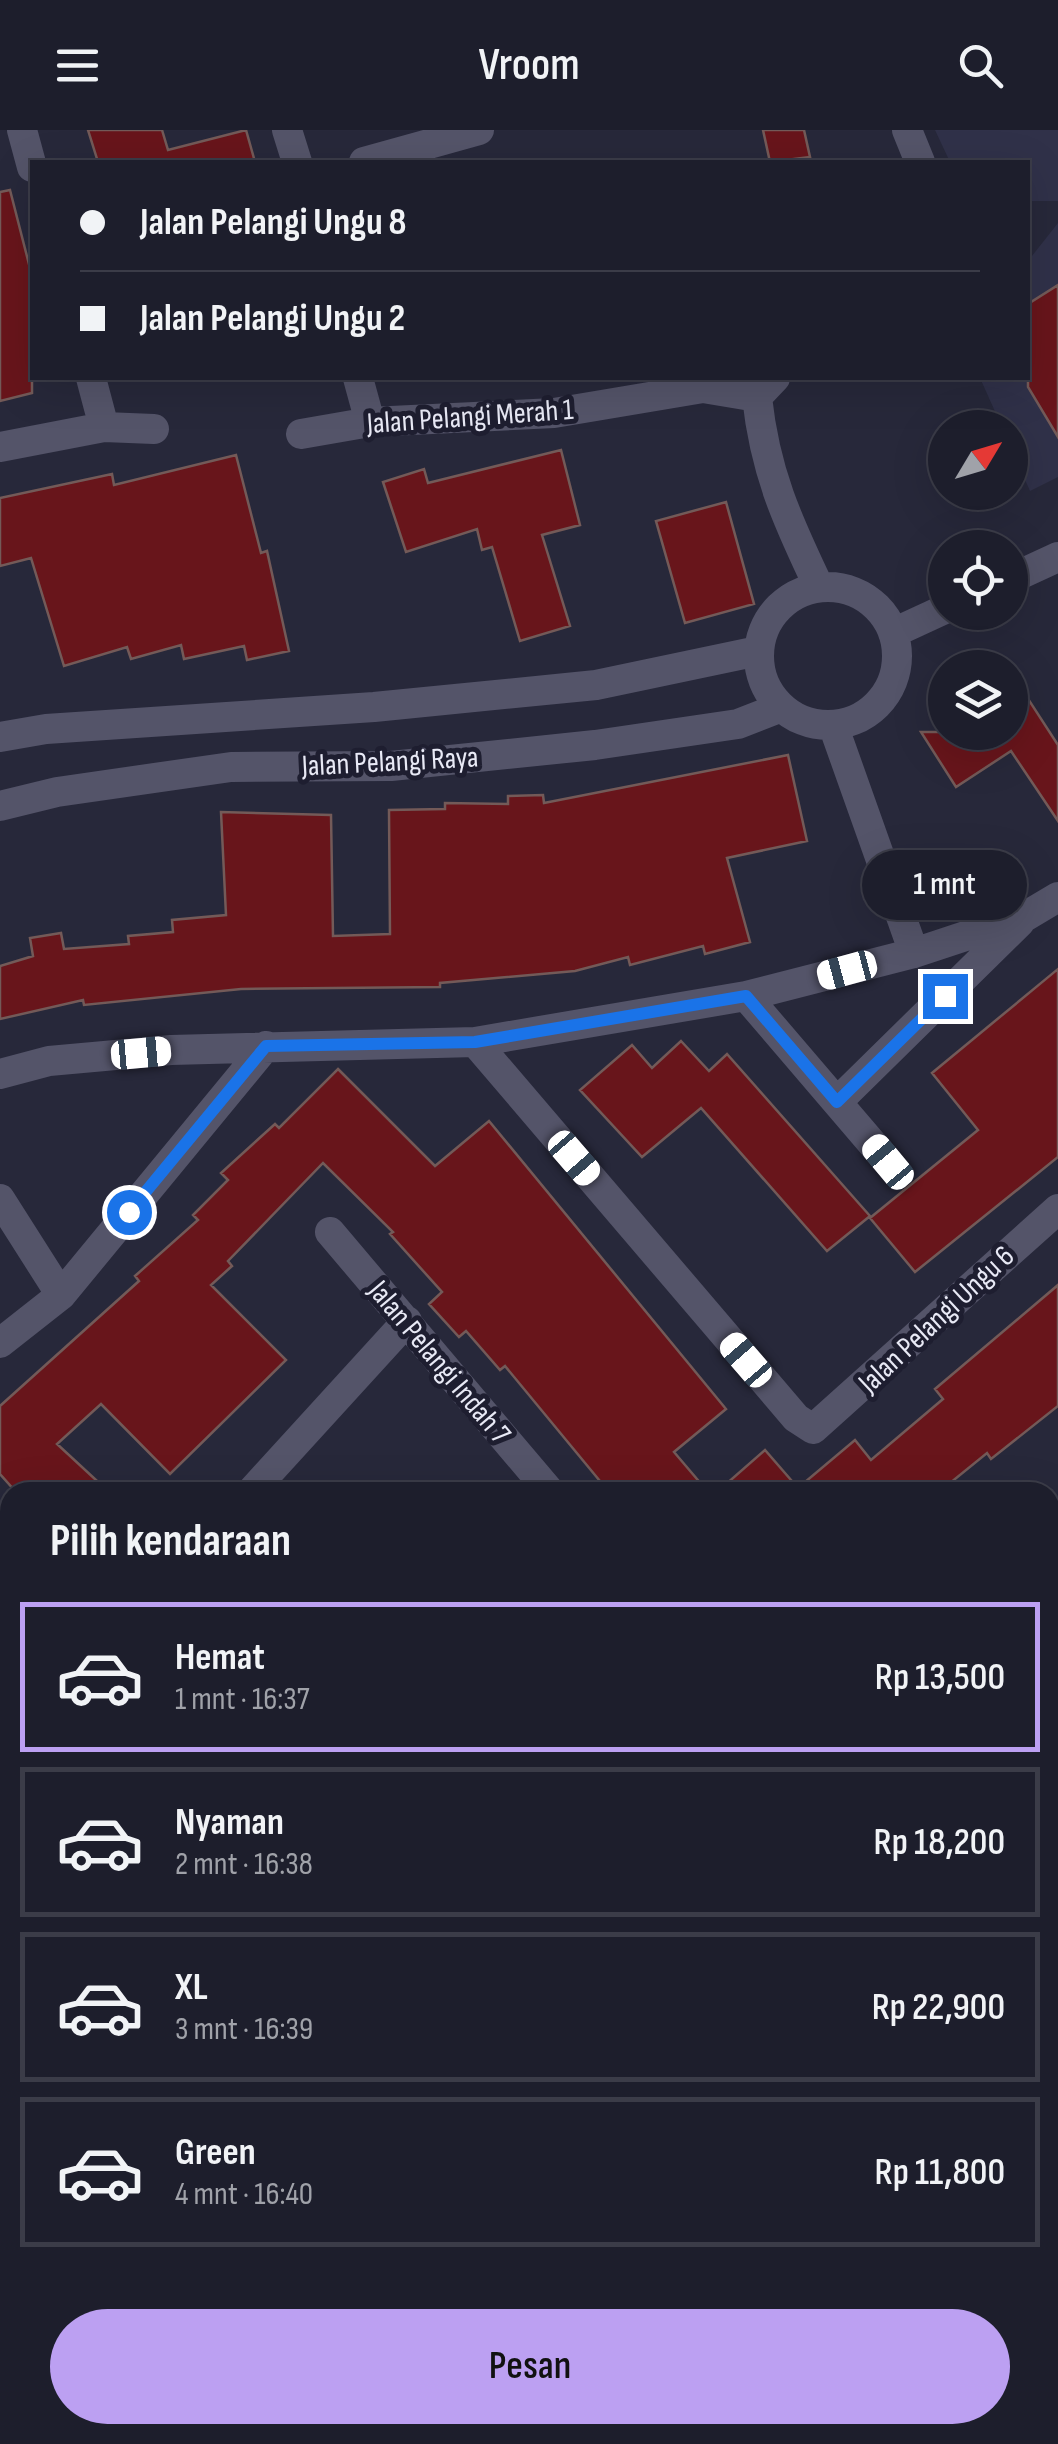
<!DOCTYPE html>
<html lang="id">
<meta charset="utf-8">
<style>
:root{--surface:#1d1e2c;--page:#2a2b38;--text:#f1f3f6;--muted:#a0a2a9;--line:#3b3c48;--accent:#bca0f2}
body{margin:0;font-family:"Sofia Sans Condensed",sans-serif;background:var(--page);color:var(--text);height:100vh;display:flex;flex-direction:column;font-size:38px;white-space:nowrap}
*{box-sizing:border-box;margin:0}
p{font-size:32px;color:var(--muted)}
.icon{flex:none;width:55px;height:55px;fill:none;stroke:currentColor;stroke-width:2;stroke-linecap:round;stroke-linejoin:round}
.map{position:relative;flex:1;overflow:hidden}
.drawer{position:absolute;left:0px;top:1352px;width:1060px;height:962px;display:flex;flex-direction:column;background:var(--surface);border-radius:30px 30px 0 0;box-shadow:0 10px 40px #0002,0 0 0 2px var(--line)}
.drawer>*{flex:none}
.banner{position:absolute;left:30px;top:30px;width:1000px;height:220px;border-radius:0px;box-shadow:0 10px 40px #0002,0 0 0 2px var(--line);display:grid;align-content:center;height:220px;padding:0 50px;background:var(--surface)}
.needle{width:65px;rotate:52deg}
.tools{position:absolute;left:928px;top:280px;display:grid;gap:20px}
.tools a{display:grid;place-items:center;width:100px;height:100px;border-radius:50%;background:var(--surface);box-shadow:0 10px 40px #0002,0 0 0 2px var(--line);font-size:50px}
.end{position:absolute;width:45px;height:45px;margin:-22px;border:12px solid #1a73e8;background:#fff;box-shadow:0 0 0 5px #fff}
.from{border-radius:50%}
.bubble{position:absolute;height:70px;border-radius:35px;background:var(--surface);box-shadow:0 10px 40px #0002,0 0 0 2px var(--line);font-size:32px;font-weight:600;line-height:70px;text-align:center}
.car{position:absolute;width:30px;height:60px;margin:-30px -15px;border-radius:12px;box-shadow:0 0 8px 2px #0007;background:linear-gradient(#fff 24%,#345 0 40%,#fff 0 76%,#345 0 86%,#fff 0)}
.banner b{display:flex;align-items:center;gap:35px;height:95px;font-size:38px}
.banner b+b{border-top:2px solid var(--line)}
.banner i{width:25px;height:25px;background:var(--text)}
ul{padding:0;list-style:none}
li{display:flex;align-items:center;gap:30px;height:150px;margin:0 20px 15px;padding:0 30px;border:5px solid var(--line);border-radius:0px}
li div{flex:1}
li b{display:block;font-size:38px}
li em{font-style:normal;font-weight:600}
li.selected{border-color:var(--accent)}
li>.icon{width:90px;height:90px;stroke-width:1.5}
h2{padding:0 50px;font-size:45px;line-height:120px}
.cta{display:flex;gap:20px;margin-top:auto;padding:20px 50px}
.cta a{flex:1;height:115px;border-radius:60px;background:var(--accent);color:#111;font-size:40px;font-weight:600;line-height:115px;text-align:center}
header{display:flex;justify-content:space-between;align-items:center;height:130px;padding:0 50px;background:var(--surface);font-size:45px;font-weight:600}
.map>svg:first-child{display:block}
</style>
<header><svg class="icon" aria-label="menu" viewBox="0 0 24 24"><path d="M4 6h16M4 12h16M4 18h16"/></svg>Vroom<svg class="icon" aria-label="search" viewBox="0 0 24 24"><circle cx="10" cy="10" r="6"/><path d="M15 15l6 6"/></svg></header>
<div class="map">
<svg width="1058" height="2314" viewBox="0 0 1058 2314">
<rect width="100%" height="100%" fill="#27283a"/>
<!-- built -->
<path fill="#303149" d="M935 0H1058V71H1028V32H950Z
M1058 93V347L1030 361 1010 316V298L1002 297 980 248H1028V131Z"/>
<!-- industrial -->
<path fill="#3b2f20" d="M1050 1869 1058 1878V2314H575L568 2305H1050Z
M0 2018 10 2026V2305H316L325 2314H0Z"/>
<!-- building -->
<path fill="#68151b" stroke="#735a58" stroke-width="2.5" d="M88 0H162L168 20 246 0 255 32H98Z
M763 0H804L810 27 770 32Z
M10 60 32 146V263L0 271V62Z
M1058 155V307L1028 257V174Z
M561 320 580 395 542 405 570 496 520 511 492 417 482 420 477 399 406 422 383 352 424 339 428 353Z
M236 325 261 423 267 421 289 521 247 530 244 516 184 529 181 515 131 529 127 517 64 536 31 428 0 436V368L112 344 114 355Z
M726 372 754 474 685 493 656 391Z
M1010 541 1058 615V691L1011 621 956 657 921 602H1010Z
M788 625 807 711 727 728 750 812 705 824 703 816 630 835 628 827 575 841 440 853V857L241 859 84 875 83 870 0 889V836L33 826 30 808 61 803 64 819 129 814 128 806 173 802 172 790 226 785 221 682 331 685 333 806 390 804 389 680 445 679V673L508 674V666L543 665 544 673Z
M1058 839V1027L915 1142 870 1088 978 1000 932 943Z
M681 911 709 941 727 924 870 1086 827 1121 701 978 642 1027 580 960 632 915 652 938Z
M338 939 435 1036 489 991 726 1279 674 1322 708 1362H609L505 1236 500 1240 466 1201 459 1207 429 1174 442 1162 390 1104 393 1102 323 1033 228 1131 232 1136 211 1155 286 1230 170 1344 101 1274 57 1314 109 1362H16L0 1344V1276L139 1151 135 1146 198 1090 193 1085 228 1050 221 1043 275 994 279 998Z
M1058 1155V1276L991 1329 987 1323 939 1362H717L765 1320 798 1358 855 1310 871 1330 943 1269 935 1259Z"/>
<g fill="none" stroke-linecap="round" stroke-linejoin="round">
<!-- street -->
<path stroke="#545469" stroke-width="30" d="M22 0 32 37
M287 0 297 32
M907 0 920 32
M364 32 479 0
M91 248 104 297
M358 248 370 292
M757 267C765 342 787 390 819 457
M301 304 370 292 554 283 703 258 757 267 775 248
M0 317 104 297 154 299
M1010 449 1058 427
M759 526a69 69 0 1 1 138 0a69 69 0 1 1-138 0Z
M893 503 945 479
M833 595 914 823
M0 607 46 599 374 577 596 555 758 521
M0 676 57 662 231 637 391 636 595 615 738 594 779 578
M746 866 888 1032
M475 912 796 1288 813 1299 1058 1079
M0 944 49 931 171 920 475 912 746 866 914 823 1026 786 1058 767
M837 972 1020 792
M0 1069 61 1165
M330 1102 550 1362
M0 1213 61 1165 266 916
M251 1362 407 1191
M1050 1420 1058 1413
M1050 1558 1058 1550
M0 1652 10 1632
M1050 1868 1058 1879
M335 2314 340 2305"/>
<!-- highway -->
<path stroke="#ef8786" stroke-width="30" d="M1050 2107 1058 2100
M1050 2209 1058 2202
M821 2314 831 2305
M935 2314 945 2305"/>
</g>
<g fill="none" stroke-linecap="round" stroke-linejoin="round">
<!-- route -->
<path stroke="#1a73e8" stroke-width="12" d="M129 1082 266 916 475 912 746 866 837 972 945 866"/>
</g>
<g text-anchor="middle" stroke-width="10" stroke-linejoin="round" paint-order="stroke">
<!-- street labels -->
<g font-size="30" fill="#e8e9f5" stroke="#1e1e30">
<text transform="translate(470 286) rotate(-4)" y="10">Jalan Pelangi Merah 1</text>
<text transform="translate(390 631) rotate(-3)" y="10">Jalan Pelangi Raya</text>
<text transform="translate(936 1189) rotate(-43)" y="10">Jalan Pelangi Ungu 6</text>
<text transform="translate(440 1232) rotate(50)" y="10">Jalan Pelangi Indah 7</text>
</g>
</g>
</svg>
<div class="tools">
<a><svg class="needle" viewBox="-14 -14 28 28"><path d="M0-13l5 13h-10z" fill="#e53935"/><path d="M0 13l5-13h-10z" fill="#a0a2a9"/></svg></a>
<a><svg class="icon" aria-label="locate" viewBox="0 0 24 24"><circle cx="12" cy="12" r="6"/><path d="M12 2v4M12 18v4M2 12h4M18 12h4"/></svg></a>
<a><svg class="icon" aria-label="layers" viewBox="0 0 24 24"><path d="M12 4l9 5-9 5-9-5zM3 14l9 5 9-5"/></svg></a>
</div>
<i class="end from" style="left:129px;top:1082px"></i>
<i class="end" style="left:945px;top:866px"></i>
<div class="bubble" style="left:862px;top:720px;width:165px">1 mnt</div>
<i class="car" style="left:847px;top:840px;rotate:255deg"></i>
<i class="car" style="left:141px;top:923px;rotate:85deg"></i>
<i class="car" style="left:574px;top:1028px;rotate:139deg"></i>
<i class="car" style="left:888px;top:1032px;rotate:320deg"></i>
<i class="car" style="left:746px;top:1230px;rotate:319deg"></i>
<div class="banner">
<b><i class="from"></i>Jalan Pelangi Ungu 8</b>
<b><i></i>Jalan Pelangi Ungu 2</b>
</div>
<section class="drawer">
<h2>Pilih kendaraan</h2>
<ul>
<li class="selected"><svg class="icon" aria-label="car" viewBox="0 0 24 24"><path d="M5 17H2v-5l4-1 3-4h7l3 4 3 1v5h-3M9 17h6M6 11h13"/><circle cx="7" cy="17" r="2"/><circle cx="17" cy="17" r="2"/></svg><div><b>Hemat</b><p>1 mnt · 16:37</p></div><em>Rp 13,500</em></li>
<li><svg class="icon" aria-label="car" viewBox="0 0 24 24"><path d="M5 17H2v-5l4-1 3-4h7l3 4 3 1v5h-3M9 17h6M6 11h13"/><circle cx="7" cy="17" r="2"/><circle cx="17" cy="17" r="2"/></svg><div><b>Nyaman</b><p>2 mnt · 16:38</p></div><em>Rp 18,200</em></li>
<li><svg class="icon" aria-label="car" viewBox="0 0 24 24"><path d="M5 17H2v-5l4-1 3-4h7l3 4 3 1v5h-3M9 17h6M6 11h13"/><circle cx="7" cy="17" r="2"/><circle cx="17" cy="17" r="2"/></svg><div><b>XL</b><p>3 mnt · 16:39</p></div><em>Rp 22,900</em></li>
<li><svg class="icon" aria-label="car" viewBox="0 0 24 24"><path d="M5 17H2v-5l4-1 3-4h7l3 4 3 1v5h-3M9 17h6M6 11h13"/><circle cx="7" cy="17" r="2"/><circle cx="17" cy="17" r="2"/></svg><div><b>Green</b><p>4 mnt · 16:40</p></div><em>Rp 11,800</em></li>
</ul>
<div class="cta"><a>Pesan</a></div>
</section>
</div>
